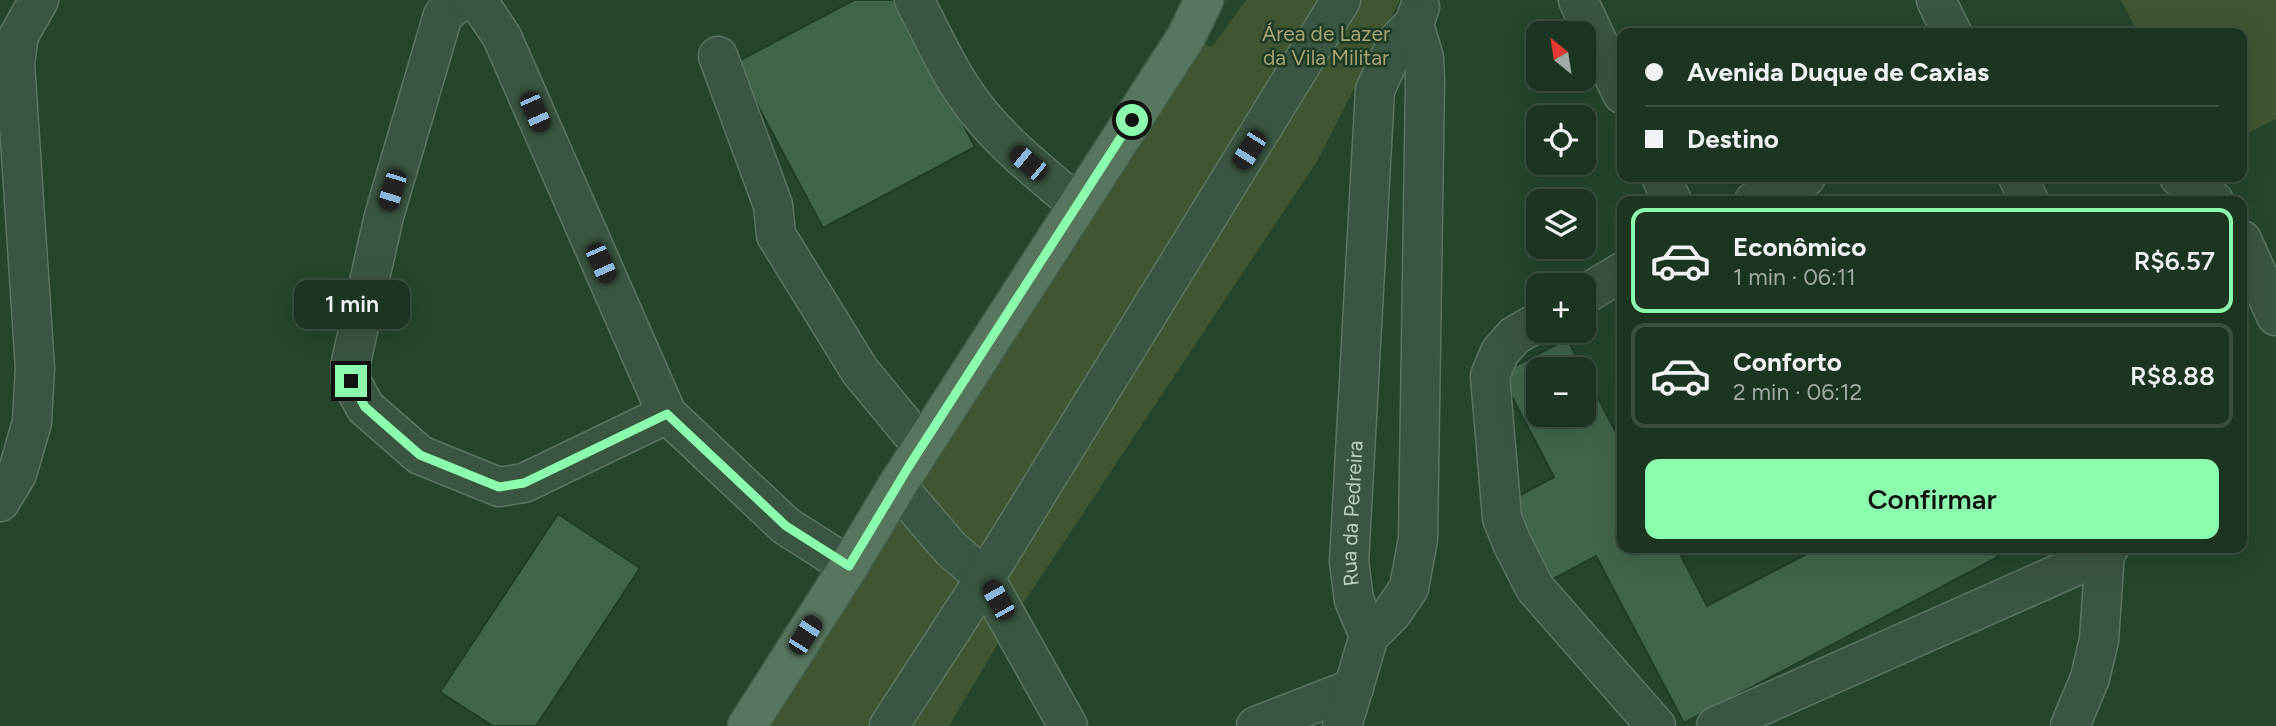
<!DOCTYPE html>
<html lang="pt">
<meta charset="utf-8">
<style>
:root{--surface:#1c3422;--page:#293f2f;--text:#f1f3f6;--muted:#a0aaa5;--line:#3a4f40;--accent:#8cffae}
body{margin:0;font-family:Figtree,sans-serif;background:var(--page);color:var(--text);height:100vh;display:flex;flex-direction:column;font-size:26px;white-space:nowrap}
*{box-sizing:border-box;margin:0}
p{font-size:23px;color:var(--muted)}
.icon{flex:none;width:38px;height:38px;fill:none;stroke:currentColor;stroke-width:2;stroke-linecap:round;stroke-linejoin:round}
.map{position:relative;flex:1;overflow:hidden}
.drawer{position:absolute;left:1617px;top:196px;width:630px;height:357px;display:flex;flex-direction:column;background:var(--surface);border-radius:14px;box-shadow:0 7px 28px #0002,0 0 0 2px var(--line)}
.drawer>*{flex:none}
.banner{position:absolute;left:1617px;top:28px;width:630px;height:154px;border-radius:14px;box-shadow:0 7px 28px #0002,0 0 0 2px var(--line);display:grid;align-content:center;height:154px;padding:0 28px;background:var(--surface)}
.needle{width:46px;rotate:330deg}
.controls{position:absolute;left:1526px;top:21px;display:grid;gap:14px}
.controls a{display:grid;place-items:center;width:70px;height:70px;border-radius:14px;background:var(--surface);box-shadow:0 7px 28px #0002,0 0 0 2px var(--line);font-size:35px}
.end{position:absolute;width:32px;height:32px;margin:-16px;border:9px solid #8cffae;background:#111;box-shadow:0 0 0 4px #111}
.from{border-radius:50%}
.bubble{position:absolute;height:49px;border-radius:14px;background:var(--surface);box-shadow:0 7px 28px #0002,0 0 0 2px var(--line);font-size:23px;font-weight:600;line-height:49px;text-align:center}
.car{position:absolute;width:21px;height:42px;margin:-21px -10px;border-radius:9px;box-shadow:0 0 5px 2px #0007;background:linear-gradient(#222 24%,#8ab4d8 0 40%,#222 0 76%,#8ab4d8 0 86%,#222 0)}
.banner b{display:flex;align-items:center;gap:24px;height:66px;font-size:26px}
.banner b+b{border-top:2px solid var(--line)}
.banner i{width:18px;height:18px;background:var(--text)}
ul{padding:12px 0 0;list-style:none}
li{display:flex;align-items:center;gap:21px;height:105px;margin:0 14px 10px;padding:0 14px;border:4px solid var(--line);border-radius:14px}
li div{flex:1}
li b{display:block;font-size:26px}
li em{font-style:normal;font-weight:600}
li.selected{border-color:var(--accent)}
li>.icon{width:63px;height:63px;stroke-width:1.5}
.cta{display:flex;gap:14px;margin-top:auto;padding:14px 28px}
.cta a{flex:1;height:80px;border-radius:14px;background:var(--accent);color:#111;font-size:28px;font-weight:600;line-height:80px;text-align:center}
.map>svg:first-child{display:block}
</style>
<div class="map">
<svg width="2276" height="726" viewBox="0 0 2276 726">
<rect width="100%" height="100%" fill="#25462d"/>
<!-- green -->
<path fill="#405532" d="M1246 0H1400L1316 163 1010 623 949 726H749L1186 37 1212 47Z
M2121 0H2276V119L2242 136V33H2138Z"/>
<!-- building -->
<path fill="#41654b" stroke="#203d28" stroke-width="2" d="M854 0H897L975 147 823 228 735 63Z
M1567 339 1583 369H1538V415H1584V371L1622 444V548H1677L1707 606 1818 548H1993L1998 557 1684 723 1596 556 1546 583 1504 504 1554 477 1500 374Z
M558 514 640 568 536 726H493L440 692Z"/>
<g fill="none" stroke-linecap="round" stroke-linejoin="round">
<defs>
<g id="minor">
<path d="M462 0 443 15 384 216 351 362V381L365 407 420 455 499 487 524 483 667 414"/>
<path d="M471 0 480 4 502 37 667 414 786 526 849 566"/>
<path d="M914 0C931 31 945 66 966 95 995 138 1037 170 1077 204"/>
<path d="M1578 0 1622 94"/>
<path d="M1936 0 1952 33"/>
<path d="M718 56 773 205 776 235 860 371 922 446"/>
<path d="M1661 177 1672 201"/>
<path d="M2018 177 2029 201"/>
<path d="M2179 177 2214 201"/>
<path d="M1754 201 1806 177"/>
<path d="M2242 240 2276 316"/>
<path d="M1584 295 1622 272"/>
<path d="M1538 322 1514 336 1500 352 1490 376 1502 518 1512 543 1535 588 1656 726"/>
<path d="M897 486 951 549 985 578 1068 726"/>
<path d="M0 502 17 474 32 422 35 368 15 63 19 35 39 0"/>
<path id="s1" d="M1369 636 1354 600 1349 562 1375 90 1398 40 1414 24 1420 7"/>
<path d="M889 726 985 578 1341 0"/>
<path d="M1256 726 1354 688"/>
<path d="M1342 726 1369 636 1392 613 1409 588 1418 539 1425 82 1424 58 1414 24"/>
<path d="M1716 726 2105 553"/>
<path d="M2070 726 2090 678 2099 640 2105 553 2109 548"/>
</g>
<path id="major" d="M747 726 849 566 897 486 1186 37 1204 0"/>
</defs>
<!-- minor casing -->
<use href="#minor" stroke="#5b7562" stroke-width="41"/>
<!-- major casing -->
<use href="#major" stroke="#435e4b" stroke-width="41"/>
<!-- minor -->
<use href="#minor" stroke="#3a5541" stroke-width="38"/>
<!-- major -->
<use href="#major" stroke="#58755f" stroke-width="38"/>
</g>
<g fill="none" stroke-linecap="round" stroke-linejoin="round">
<!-- route -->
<path stroke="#8cffae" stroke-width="9" d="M351 381 365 407 420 455 499 487 524 483 667 414 786 526 849 566 909 466 1132 120"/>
</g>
<g text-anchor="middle" stroke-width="5" stroke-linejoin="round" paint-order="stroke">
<!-- park labels -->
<g font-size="21" fill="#a6a274" stroke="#1e3b26">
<text x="1326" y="41">Área de Lazer<tspan x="1326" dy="24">da Vila Militar</tspan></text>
</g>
<!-- street labels -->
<g font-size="21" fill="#b8cebe" stroke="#1e3b26">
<text dy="7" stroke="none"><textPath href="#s1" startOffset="126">Rua da Pedreira</textPath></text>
</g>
</g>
</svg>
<div class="controls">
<a><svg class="needle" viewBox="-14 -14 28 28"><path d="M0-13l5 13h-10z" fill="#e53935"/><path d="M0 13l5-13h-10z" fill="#a0aaa5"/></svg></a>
<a><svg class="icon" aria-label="locate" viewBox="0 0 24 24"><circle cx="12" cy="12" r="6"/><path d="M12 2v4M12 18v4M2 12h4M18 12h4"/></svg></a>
<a><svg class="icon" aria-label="layers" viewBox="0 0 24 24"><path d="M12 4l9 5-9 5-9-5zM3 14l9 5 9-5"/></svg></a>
<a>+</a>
<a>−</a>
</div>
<i class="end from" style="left:1132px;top:120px"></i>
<i class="end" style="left:351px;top:381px"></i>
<div class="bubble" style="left:294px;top:280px;width:116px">1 min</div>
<i class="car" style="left:535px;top:112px;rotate:156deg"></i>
<i class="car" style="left:1249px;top:150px;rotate:212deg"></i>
<i class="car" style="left:1028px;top:163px;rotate:310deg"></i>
<i class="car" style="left:392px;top:190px;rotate:197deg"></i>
<i class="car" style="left:601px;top:263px;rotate:156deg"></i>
<i class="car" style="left:998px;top:600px;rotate:331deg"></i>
<i class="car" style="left:805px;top:635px;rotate:33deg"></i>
<div class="banner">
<b><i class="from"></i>Avenida Duque de Caxias</b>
<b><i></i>Destino</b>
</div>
<section class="drawer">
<ul>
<li class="selected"><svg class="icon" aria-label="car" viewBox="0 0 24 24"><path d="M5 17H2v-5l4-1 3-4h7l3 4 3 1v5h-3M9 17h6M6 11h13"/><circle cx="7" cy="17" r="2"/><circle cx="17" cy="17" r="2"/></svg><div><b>Econômico</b><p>1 min · 06:11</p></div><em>R$6.57</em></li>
<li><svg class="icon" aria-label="car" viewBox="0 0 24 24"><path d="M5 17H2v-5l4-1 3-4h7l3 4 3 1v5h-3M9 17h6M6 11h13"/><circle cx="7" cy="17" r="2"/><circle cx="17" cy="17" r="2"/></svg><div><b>Conforto</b><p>2 min · 06:12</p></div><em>R$8.88</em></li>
</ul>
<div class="cta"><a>Confirmar</a></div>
</section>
</div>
